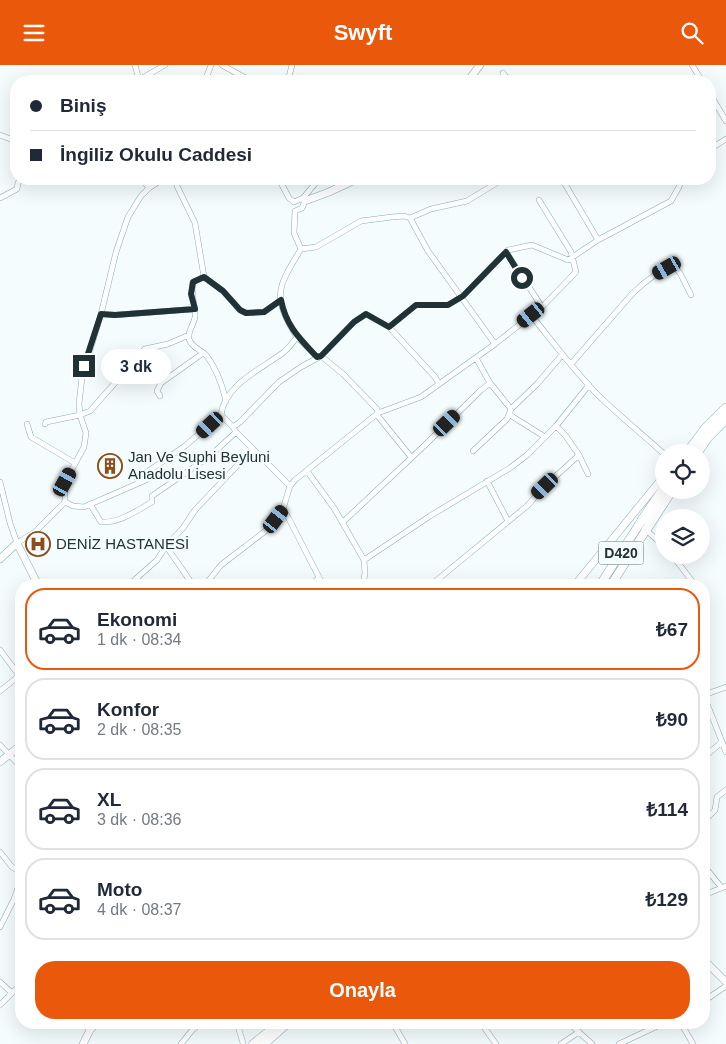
<!DOCTYPE html>
<html lang="tr">
<meta charset="utf-8">
<style>
:root{--surface:#fff;--page:#f6f6f7;--text:#1f2937;--muted:#747a83;--line:#e0e1e3;--accent:#ea580c}
body{margin:0;font-family:Arial,sans-serif;background:var(--page);color:var(--text);height:100vh;display:flex;flex-direction:column;font-size:19px;white-space:nowrap}
*{box-sizing:border-box;margin:0}
p{font-size:16px;color:var(--muted)}
.icon{flex:none;width:28px;height:28px;fill:none;stroke:currentColor;stroke-width:2;stroke-linecap:round;stroke-linejoin:round}
.map{position:relative;flex:1;overflow:hidden}
.sheet{position:absolute;left:15px;top:514px;width:695px;height:450px;display:flex;flex-direction:column;background:var(--surface);border-radius:20px;box-shadow:0 5px 20px #0002}
.sheet>*{flex:none}
.guide{position:absolute;left:10px;top:10px;width:706px;height:110px;border-radius:20px;box-shadow:0 5px 20px #0002;display:grid;align-content:center;height:110px;padding:0 20px;background:var(--surface)}
.fabs{position:absolute;left:655px;top:379px;display:grid;gap:10px}
.fabs a{display:grid;place-items:center;width:55px;height:55px;border-radius:50%;background:var(--surface);box-shadow:0 5px 20px #0002;font-size:25px}
.end{position:absolute;width:22px;height:22px;margin:-11px;border:6px solid #213236;background:#fff;box-shadow:0 0 0 2px #fff}
.from{border-radius:50%}
.bubble{position:absolute;height:35px;border-radius:18px;background:var(--surface);box-shadow:0 5px 20px #0002;font-size:16px;font-weight:700;line-height:35px;text-align:center}
.car{position:absolute;width:15px;height:30px;margin:-15px -8px;border-radius:6px;box-shadow:0 0 4px 1px #0007;background:linear-gradient(#222 24%,#8ab4d8 0 40%,#222 0 76%,#8ab4d8 0 86%,#222 0)}
.guide b{display:flex;align-items:center;gap:18px;height:48px;font-size:19px}
.guide b+b{border-top:1px solid var(--line)}
.guide i{width:12px;height:12px;background:var(--text)}
ul{padding:9px 0 0;list-style:none}
li{display:flex;align-items:center;gap:15px;height:82px;margin:0 10px 8px;padding:0 10px;border:2px solid var(--line);border-radius:20px}
li div{flex:1}
li b{display:block;font-size:19px}
li em{font-style:normal;font-weight:700}
li.selected{border-color:var(--accent)}
li>.icon{width:45px;height:45px;stroke-width:1.5}
.primary-button{display:flex;gap:10px;margin-top:auto;padding:10px 20px}
.primary-button a{flex:1;height:58px;border-radius:20px;background:var(--accent);color:#fff;font-size:20px;font-weight:700;line-height:58px;text-align:center}
header{display:flex;justify-content:space-between;align-items:center;height:65px;padding:0 20px;background:var(--accent);color:#fff;font-size:22px;font-weight:700}
.map>svg:first-child{display:block}
</style>
<header><svg class="icon" aria-label="menu" viewBox="0 0 24 24"><path d="M4 6h16M4 12h16M4 18h16"/></svg>Swyft<svg class="icon" aria-label="search" viewBox="0 0 24 24"><circle cx="10" cy="10" r="6"/><path d="M15 15l6 6"/></svg></header>
<div class="map">
<svg width="726" height="979" viewBox="0 0 726 979">
<rect width="100%" height="100%" fill="#f4fcfe"/>
<g fill="none" stroke-linecap="round" stroke-linejoin="round">
<defs>
<path id="street" d="M135 0 139 15
M222 0 251 16
M692 0 702 16
M503 8 509 16
M137 16 165 0
M205 16 211 0
M288 16 292 0
M710 29 726 56
M0 70 16 76
M710 84 726 74
M142 114 149 123
M176 114 177 121 195 158 204 212 223 226 240 245 246 248 264 247 281 235
M279 114 289 133 294 137 303 133
M562 114 598 175
M0 133 17 124 18 118 21 114
M410 153 428 186 495 279
M301 184 316 182 361 156 392 152 404 151 410 153 431 144 467 136 503 114
M506 187 542 242
M204 212 193 217C190 230 196 240 195 252 194 259 187 268 189 274 191 282 201 285 206 290 217 304 222 319 226 336
M101 249 115 250 195 244
M531 250C552 276 572 303 595 327 617 349 641 368 664 389
M389 262 416 240H448L463 231 508 185 532 180 568 195 598 175 671 136 679 122 681 114
M297 272 317 292 321 291 343 309 377 344 378 348
M571 299 632 229C644 217 657 207 673 200L680 208 691 230
M160 331 157 326 161 318 203 288
M511 344 537 319 562 290
M377 350 411 392
M510 350 545 372
M27 359 31 372 75 398
M45 359 46 357 80 350 90 346 145 284 168 279 189 270
M233 362 240 357 279 317 301 302 321 291 354 257 366 249 389 262 435 312 439 319
M473 386 507 354 511 344 490 318 476 293
M579 390 588 409
M307 406 334 443 364 495 365 508 363 520
M487 416 508 456
M0 417 10 458 17 478 35 467 65 437V417L84 382 86 368 80 350 79 339 82 312 101 249 116 187 128 152 141 131 149 123 163 114
M290 421 236 367 233 362 221 350C224 320 263 303 284 287 289 283 293 277 297 272 271 231 278 222 301 184L294 168 295 146 302 143 305 136 303 133 319 114
M65 437 73 441 84 442 146 415 147 407 185 381 221 350
M90 439 101 457C120 458 136 446 152 437V431L210 391 236 367
M283 444 289 454 323 520
M343 457 424 381 480 326 490 318
M646 465 664 481
M166 481 193 520
M672 490 695 520
M364 495 430 451 510 403 527 390 556 361 589 320
M129 520 157 495 166 481 183 463 195 445 253 384
M205 520 221 500 268 464 283 444 290 421 295 415 378 348 421 332 495 279 542 242 576 207 571 187 539 135
M310 520 319 513
M431 520 527 441 545 421 579 390 565 370 556 361
M704 534 707 547 704 566
M0 585 21 613
M0 626 20 610
M704 630 726 622
M704 631 726 687
M0 680 21 702
M704 692 722 677
M704 756 715 745 717 732 726 725
M0 787 12 802 21 807
M704 801 722 823
M704 830 726 821
M0 862 14 834 21 814
M0 917 12 928
M704 936 726 921
M0 940 21 919
M82 958 90 965
M188 958 195 963
M237 958 243 978
M393 958 405 979
M481 958 496 979
M569 958 592 979
M681 958 693 979
M181 979 198 958
M561 979 579 967
M619 979 664 958"/>
<path id="secondary" d="M468 16 480 0
M305 136 329 127 357 114
M0 494 17 478 38 520
M575 520 664 411
M0 697 21 680
M704 895 726 917
M83 979 90 965 96 958"/>
<path id="primary" d="M600 520 642 455
M611 520 646 465
M253 979 279 958
M264 979 288 958"/>
<path id="highway" d="M687 388 705 364 726 343
M697 388 708 372 726 354
M642 455 664 423
M646 465 672 425"/>
</defs>
<!-- street casing -->
<use href="#street" stroke="#85afb9" stroke-width="6"/>
<!-- secondary casing -->
<use href="#secondary" stroke="#85afb9" stroke-width="8"/>
<!-- primary casing -->
<use href="#primary" stroke="#85afb9" stroke-width="9"/>
<!-- highway casing -->
<use href="#highway" stroke="#85afb9" stroke-width="10"/>
<!-- street -->
<use href="#street" stroke="#fff" stroke-width="5"/>
<!-- secondary -->
<use href="#secondary" stroke="#fff" stroke-width="7"/>
<!-- primary -->
<use href="#primary" stroke="#fff" stroke-width="8"/>
<!-- highway -->
<use href="#highway" stroke="#fff" stroke-width="9"/>
</g>
<g fill="none" stroke-linecap="round" stroke-linejoin="round">
<!-- route -->
<path stroke="#213236" stroke-width="6" d="M84 301 101 249 115 250 195 244 191 229 193 217 204 212 223 226 240 245 246 248 264 247 281 235C286 261 300 274 317 292L321 291 354 257 366 249 389 262 416 240H448L463 231 506 187 522 213"/>
</g>
<!-- icons -->
<defs>
<symbol id="building-ring" viewBox="-11 -11 22 22"><circle r="9.5" fill="#f4fcfe" stroke="#8e4d18" stroke-width="1.5"/><path d="M-4-6H4V6H1V3H-1V6H-4ZM-2.5-4.3h1.7v1.8h-1.7ZM.8-4.3h1.7v1.8H.8ZM-2.5-1h1.7V.8h-1.7ZM.8-1h1.7V.8H.8Z" fill="#8e4d18"/></symbol>
<symbol id="hospital-ring" viewBox="-11 -11 22 22"><circle r="9.5" fill="#f4fcfe" stroke="#8e4d18" stroke-width="1.5"/><path d="M-5-5h3v3.5h4V-5h3V5h-3V1.5h-4V5h-3Z" fill="#8e4d18"/></symbol>
</defs>
<g fill-rule="evenodd">
<use href="#building-ring" x="96" y="387" width="28" height="28"/>
<use href="#hospital-ring" x="24" y="465" width="28" height="28"/>
</g>
<g text-anchor="middle" stroke-width="5" stroke-linejoin="round" paint-order="stroke">
<!-- shield labels -->
<rect fill="#f4fcfe" stroke="#606f72" stroke-width="1" x="598.5" y="476.5" width="45" height="23" rx="4"/>
<g font-size="14" font-weight="bold" fill="#213236">
<text x="621" y="493">D420</text>
</g>
<!-- poi labels -->
<g font-size="15" fill="#213236" stroke="#f4fcfe" text-anchor="start">
<text x="128" y="397">Jan Ve Suphi Beyluni<tspan x="128" dy="17">Anadolu Lisesi</tspan></text>
<text x="56" y="484">DENİZ HASTANESİ</text>
</g>
</g>
</svg>
<div class="fabs">
<a><svg class="icon" aria-label="locate" viewBox="0 0 24 24"><circle cx="12" cy="12" r="6"/><path d="M12 2v4M12 18v4M2 12h4M18 12h4"/></svg></a>
<a><svg class="icon" aria-label="layers" viewBox="0 0 24 24"><path d="M12 4l9 5-9 5-9-5zM3 14l9 5 9-5"/></svg></a>
</div>
<i class="end from" style="left:522px;top:213px"></i>
<i class="end" style="left:84px;top:301px"></i>
<div class="bubble" style="left:101px;top:284px;width:70px">3 dk</div>
<i class="car" style="left:667px;top:203px;rotate:240deg"></i>
<i class="car" style="left:531px;top:250px;rotate:231deg"></i>
<i class="car" style="left:447px;top:358px;rotate:46deg"></i>
<i class="car" style="left:210px;top:360px;rotate:227deg"></i>
<i class="car" style="left:65px;top:417px;rotate:29deg"></i>
<i class="car" style="left:545px;top:421px;rotate:226deg"></i>
<i class="car" style="left:276px;top:454px;rotate:37deg"></i>
<div class="guide">
<b><i class="from"></i>Biniş</b>
<b><i></i>İngiliz Okulu Caddesi</b>
</div>
<section class="sheet">
<ul>
<li class="selected"><svg class="icon" aria-label="car" viewBox="0 0 24 24"><path d="M5 17H2v-5l4-1 3-4h7l3 4 3 1v5h-3M9 17h6M6 11h13"/><circle cx="7" cy="17" r="2"/><circle cx="17" cy="17" r="2"/></svg><div><b>Ekonomi</b><p>1 dk · 08:34</p></div><em>₺67</em></li>
<li><svg class="icon" aria-label="car" viewBox="0 0 24 24"><path d="M5 17H2v-5l4-1 3-4h7l3 4 3 1v5h-3M9 17h6M6 11h13"/><circle cx="7" cy="17" r="2"/><circle cx="17" cy="17" r="2"/></svg><div><b>Konfor</b><p>2 dk · 08:35</p></div><em>₺90</em></li>
<li><svg class="icon" aria-label="car" viewBox="0 0 24 24"><path d="M5 17H2v-5l4-1 3-4h7l3 4 3 1v5h-3M9 17h6M6 11h13"/><circle cx="7" cy="17" r="2"/><circle cx="17" cy="17" r="2"/></svg><div><b>XL</b><p>3 dk · 08:36</p></div><em>₺114</em></li>
<li><svg class="icon" aria-label="car" viewBox="0 0 24 24"><path d="M5 17H2v-5l4-1 3-4h7l3 4 3 1v5h-3M9 17h6M6 11h13"/><circle cx="7" cy="17" r="2"/><circle cx="17" cy="17" r="2"/></svg><div><b>Moto</b><p>4 dk · 08:37</p></div><em>₺129</em></li>
</ul>
<div class="primary-button"><a>Onayla</a></div>
</section>
</div>
